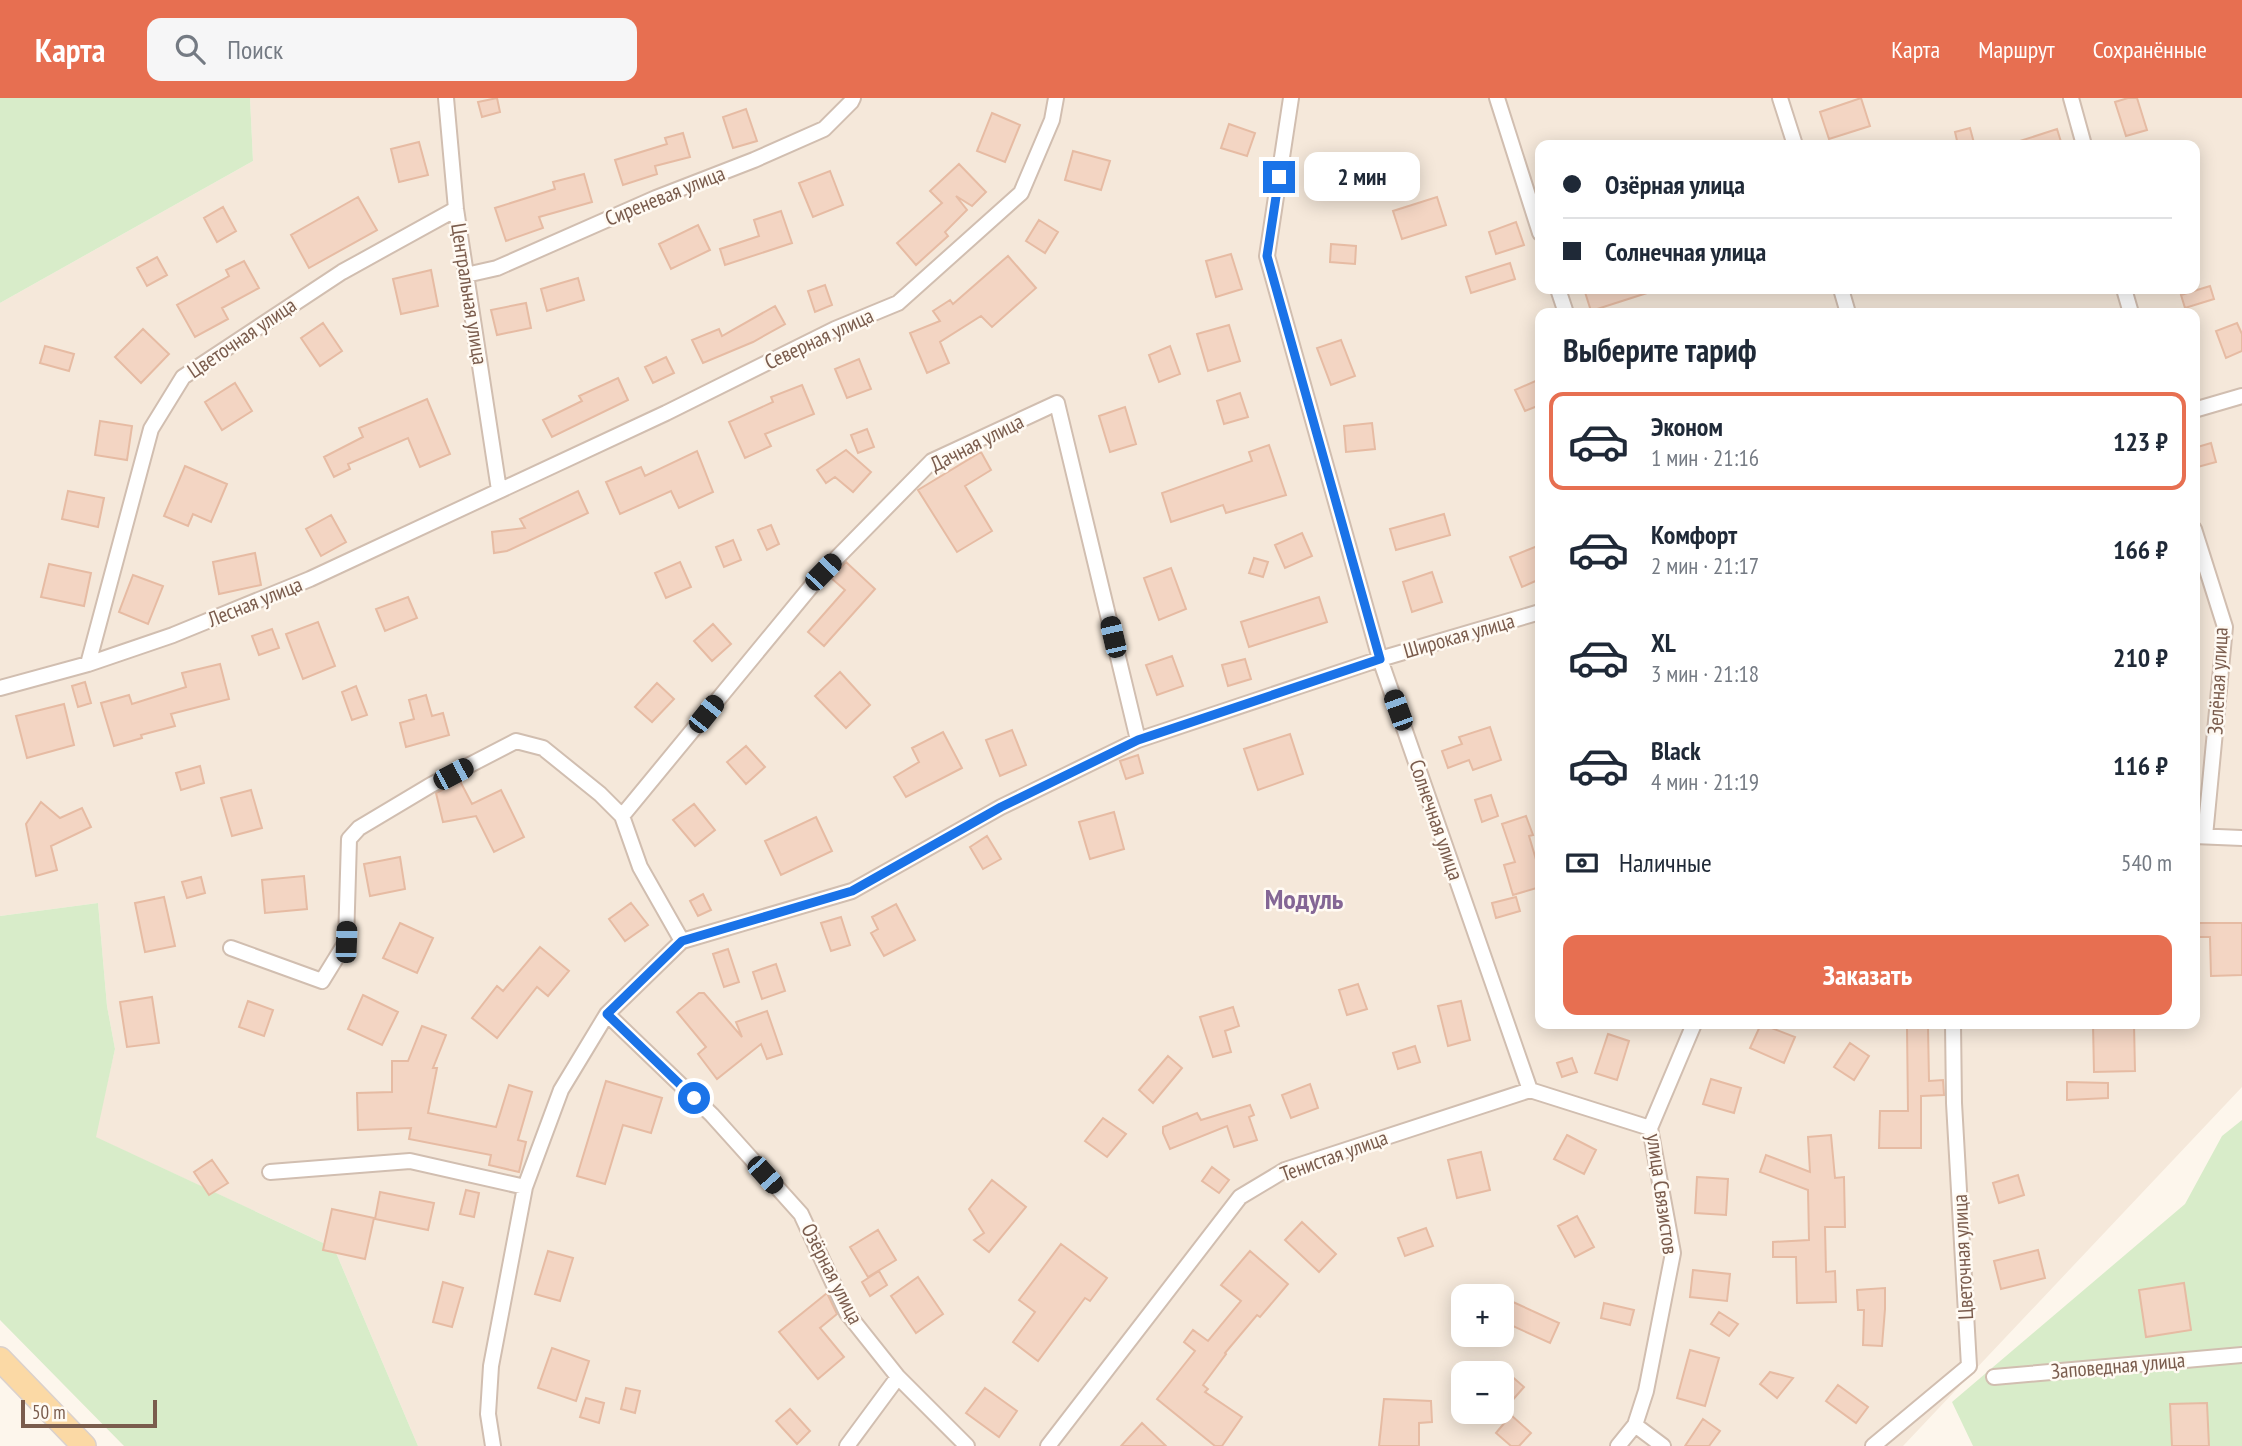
<!DOCTYPE html>
<html lang="ru">
<meta charset="utf-8">
<style>
:root{--surface:#fff;--page:#f6f6f7;--text:#1f2937;--muted:#747a83;--line:#e0e1e3;--accent:#e76f51}
body{margin:0;font-family:"PT Sans Narrow",sans-serif;background:var(--page);color:var(--text);height:100vh;display:flex;flex-direction:column;font-size:26px;white-space:nowrap}
*{box-sizing:border-box;margin:0}
p{font-size:23px;color:var(--muted)}
.icon{flex:none;width:38px;height:38px;fill:none;stroke:currentColor;stroke-width:2;stroke-linecap:round;stroke-linejoin:round}
.map{position:relative;flex:1;overflow:hidden}
.panel{position:absolute;left:1535px;top:210px;width:665px;height:721px;display:flex;flex-direction:column;background:var(--surface);border-radius:14px;box-shadow:0 4px 18px #0003}
.panel>*{flex:none}
.top-card{position:absolute;left:1535px;top:42px;width:665px;height:154px;border-radius:14px;box-shadow:0 4px 18px #0003;display:grid;align-content:center;height:154px;padding:0 28px;background:var(--surface)}
.controls{position:absolute;left:1451px;top:1186px;display:grid;gap:14px}
.controls a{display:grid;place-items:center;width:63px;height:63px;border-radius:14px;background:var(--surface);box-shadow:0 4px 18px #0003;font-size:35px}
.scale{position:absolute;left:21px;bottom:18px;width:136px;box-sizing:border-box;padding-left:7px;border:4px solid #7a5c4d;border-top:0;font-size:19px;line-height:24px;white-space:nowrap;color:#7a5c4d;-webkit-text-stroke:5px #fffaf3;paint-order:stroke}
.end{position:absolute;width:32px;height:32px;margin:-16px;border:9px solid #1a73e8;background:#fff;box-shadow:0 0 0 4px #fff}
.from{border-radius:50%}
.bubble{position:absolute;height:49px;border-radius:14px;background:var(--surface);box-shadow:0 4px 18px #0003;font-size:23px;font-weight:600;line-height:49px;text-align:center}
.car{position:absolute;width:21px;height:42px;margin:-21px -10px;border-radius:9px;box-shadow:0 0 5px 2px #0007;background:linear-gradient(#222 24%,#8ab4d8 0 40%,#222 0 76%,#8ab4d8 0 86%,#222 0)}
.top-card b{display:flex;align-items:center;gap:24px;height:66px;font-size:26px}
.top-card b+b{border-top:2px solid var(--line)}
.top-card i{width:18px;height:18px;background:var(--text)}
ul{padding:0;list-style:none}
li{display:flex;align-items:center;gap:21px;height:98px;margin:0 14px 10px;padding:0 14px;border:4px solid transparent;border-radius:14px}
li div{flex:1}
li b{display:block;font-size:26px}
li em{font-style:normal;font-weight:600}
li.current{border-color:var(--accent)}
li>.icon{width:63px;height:63px;stroke-width:1.5}
h2{padding:0 28px;font-size:32px;line-height:84px}
.pay{display:flex;align-items:center;gap:18px;height:77px;padding:0 28px;font-size:26px}
.pay p{margin-inline-start:auto}
.action{display:flex;gap:14px;margin-top:auto;padding:14px 28px}
.action a{flex:1;height:80px;border-radius:14px;background:var(--accent);color:#fff;font-size:28px;font-weight:600;line-height:80px;text-align:center}
header{display:flex;align-items:center;gap:42px;box-sizing:border-box;height:98px;padding:0 35px;background:var(--accent);color:#fff}
header strong{font-size:33px}
nav{display:flex;gap:38px;margin-inline-start:auto;font-size:24px}
.search{width:490px;height:63px;background:var(--page);display:flex;align-items:center;gap:18px;box-sizing:border-box;padding:0 24px;border-radius:14px;color:var(--muted);font-size:26px}
.map>svg:first-child{display:block}
</style>
<header>
<strong>Карта</strong>
<div class="search"><svg class="icon" aria-label="search" viewBox="0 0 24 24"><circle cx="10" cy="10" r="6"/><path d="M15 15l6 6"/></svg>Поиск</div>
<nav><a>Карта</a><a>Маршрут</a><a>Сохранённые</a></nav>
</header>
<div class="map">
<svg width="2242" height="1348" viewBox="0 0 2242 1348">
<rect width="100%" height="100%" fill="#fdf6ec"/>
<!-- residential -->
<path fill="#f5e8da" fill-rule="evenodd" d="M250 0H2242V989L1903 1348H418L334 1150 95 1039 115 951 107 908 98 805 0 818V205L253 63ZM1540 47H2194V191H1540ZM1540 215H2194V926H1540ZM1463 1199H1502V1237H1463ZM1463 1276H1502V1314H1463Z"/>
<!-- green -->
<path fill="#d8ecc9" d="M0 0H250L253 63 0 205Z
M98 805 107 908 115 951 96 1039 334 1150 418 1348H124L0 1222V818Z
M2242 1022V1348H1973L1952 1304 2185 1106 2222 1038Z"/>
<!-- building -->
<path fill="#f3d5c3" stroke="#e6bba3" stroke-width="2" d="M497 0 500 14 482 19 478 4Z
M1861 0 1870 28 1829 41 1820 14Z
M2128 0H2137L2147 32 2126 38 2115 4Z
M746 11 757 43 733 50 723 19Z
M992 15 1020 27 1005 64 977 53Z
M1229 26 1255 35 1247 58 1221 50Z
M1970 30 1974 45 1958 47 1955 34Z
M2057 31 2062 47H2018L2017 44Z
M683 35 690 59 655 68 657 76 623 87 615 62 667 46 665 40Z
M419 44 428 77 399 84 391 51Z
M1073 53 1110 63 1101 92 1065 82Z
M1328 62 1347 67 1340 92 1322 88Z
M959 66 986 94 972 108 956 98 967 112 945 134 948 138 916 167 897 145 942 105 930 93Z
M830 73 843 107 813 119 799 85Z
M584 76 592 104 539 119 543 130 506 143 495 110 555 91 553 84Z
M358 99 377 132 309 170 291 137Z
M1437 99 1446 127 1402 141 1393 113Z
M223 109 236 133 217 144 204 120Z
M781 113 792 145 725 167 720 151 759 138 754 122Z
M1039 122 1058 134 1045 155 1026 143Z
M1516 124 1524 147 1496 156 1489 134Z
M698 127 710 152 671 171 659 146Z
M1331 146 1356 148 1355 166 1330 164Z
M1231 156 1242 191 1216 199 1206 163Z
M1008 158 1036 190 992 229 981 218 940 244 949 265 927 275 910 235 940 223 933 213 950 202 953 206Z
M157 159 167 177 147 188 137 170Z
M244 163 259 190 222 210 228 221 195 239 177 207 229 178 226 172Z
M1510 165 1515 181 1471 195 1466 179Z
M431 172 438 208 401 216 393 181Z
M578 180 584 202 547 213 541 191Z
M825 187 832 207 815 214 808 193Z
M2210 188 2214 201 2185 210 2181 197Z
M1584 191H1649L1650 194 1591 213Z
M526 205 531 230 497 237 491 212Z
M775 208 785 226 753 244 703 265 692 242 719 231 722 238Z
M323 225 342 253 320 268 301 240Z
M2237 225 2242 236V253L2226 260 2216 233Z
M1229 227 1240 263 1208 273 1197 236Z
M143 231 169 256 141 285 115 259Z
M1341 242 1355 278 1331 287 1317 250Z
M45 248 74 256 69 273 40 265Z
M1170 248 1180 276 1159 284 1149 257Z
M666 259 674 275 653 285 645 269Z
M859 261 871 291 847 300 835 271Z
M618 280 628 302 552 339 543 322 582 303 579 298Z
M1540 281V307L1525 313 1515 292Z
M235 285 252 313 222 332 205 304Z
M802 287 814 316 765 336 771 348 745 360 729 324 773 304 771 299Z
M1240 295 1248 319 1224 326 1217 303Z
M427 301 450 356 420 369 408 340 348 366 350 371 334 379 324 359 363 339 359 330Z
M1125 309 1136 346 1110 354 1099 318Z
M100 323 132 328 127 362 95 357Z
M1372 325 1375 351 1346 354 1344 328Z
M867 331 874 349 858 355 851 337Z
M2211 345 2216 364 2194 370V350Z
M1269 347 1286 397 1226 415 1223 407 1171 424 1162 395 1252 363 1249 354Z
M846 352 871 374 853 394 835 379 826 385 817 372Z
M697 353 713 394 679 410 671 393 620 416 606 384 641 369 645 378Z
M981 354 991 372 965 388 992 433 957 454 918 392Z
M185 368 227 386 211 424 193 416 188 428 164 418Z
M68 393 104 400 98 429 62 421Z
M578 393 588 415 507 453 494 455 492 434 525 430 520 421Z
M1444 416 1450 437 1396 452 1390 431Z
M331 417 346 444 321 458 306 431Z
M771 427 779 446 767 452 758 432Z
M1302 435 1312 458 1285 470 1275 447Z
M733 442 741 462 724 469 716 449Z
M1540 447V481L1522 489 1510 459Z
M255 455 261 487 219 496 213 464Z
M1254 460 1268 464 1263 479 1249 475Z
M680 464 691 489 666 500 655 475Z
M846 464 875 491 824 548 808 534 845 492 831 480Z
M49 466 91 475 84 508 41 499Z
M1171 470 1186 511 1159 522 1144 480Z
M1432 474 1442 504 1412 514 1403 484Z
M133 477 163 488 148 526 119 514Z
M408 499 417 520 385 533 376 511Z
M1319 499 1327 524 1249 549 1241 524Z
M318 524 335 568 303 581 286 536Z
M713 526 731 546 712 563 694 543Z
M272 531 279 550 259 557 252 538Z
M1172 558 1183 588 1157 597 1146 567Z
M1245 561 1251 581 1228 588 1222 567Z
M220 566 229 601 171 616 175 628 141 637 142 640 114 648 101 605 129 597 132 606 186 589 182 575Z
M840 574 870 607 846 630 815 598Z
M85 584 91 605 78 609 72 588Z
M657 585 674 601 652 624 635 609Z
M356 588 367 617 352 622 342 594Z
M426 597 432 618 443 615 449 637 406 649 400 625 414 621 409 602Z
M64 606 74 647 27 660 16 618Z
M1490 629 1501 662 1473 672 1469 662 1448 670 1442 653 1462 646 1459 639Z
M1012 632 1026 667 1000 678 986 642Z
M943 634 962 670 906 699 894 679 919 664 912 650Z
M1290 636 1303 676 1258 692 1244 651Z
M746 648 765 669 746 686 727 664Z
M1138 657 1143 675 1126 681 1120 663Z
M200 668 204 685 181 692 176 675Z
M460 683 472 706 501 692 524 739 494 754 476 718 443 724 436 695Z
M251 692 262 730 232 738 221 700Z
M1491 697 1498 718 1482 724 1475 702Z
M41 704 60 720 82 710 91 729 51 748 57 772 36 778 26 726Z
M694 706 715 732 695 748 673 722Z
M1114 714 1124 751 1090 761 1079 724Z
M1526 718 1533 737 1529 738 1540 775V789L1513 797 1504 767 1515 764 1502 726Z
M816 719 832 753 781 777 765 743Z
M987 738 1001 761 983 771 970 749Z
M400 759 405 791 370 798 364 766Z
M304 778 307 811 265 815 262 782Z
M201 779 205 795 187 800 182 784Z
M703 796 711 812 698 818 690 803Z
M164 799 175 848 145 854 135 805Z
M1516 799 1520 813 1496 820 1492 805Z
M631 805 648 827 625 843 609 821Z
M896 806 915 842 884 858 871 835 878 831 872 819Z
M841 819 850 847 831 853 821 825Z
M400 825 433 840 417 875 383 860Z
M2194 825H2242V877L2211 878 2210 839H2194Z
M540 849 569 873 548 898 537 889 497 940 472 920 497 888 503 893Z
M728 851 739 884 724 889 713 856Z
M776 866 785 893 762 901 753 874Z
M1358 886 1367 911 1347 917 1339 892Z
M699 895H704L742 939 736 924 767 913 782 956 767 961 761 946 717 981 698 956 706 949 677 914Z
M363 897 398 914 382 947 348 931Z
M152 899 159 945 127 949 120 904Z
M248 903 273 912 264 938 239 929Z
M1461 903 1470 942 1448 948 1438 908Z
M1233 909 1239 928 1225 933 1231 954 1213 959 1200 919Z
M1761 926 1795 939 1784 965 1750 950Z
M2093 926H2134L2135 973 2094 974Z
M422 928 446 937 433 970H437L428 1015 496 1029 509 987 532 994 518 1042 526 1044 519 1074 489 1067 491 1057 409 1041 411 1030 358 1032 357 995 392 994V963H408Z
M1907 929H1928L1929 983 1943 982 1944 997 1921 998V1050H1879L1880 1013H1908Z
M1608 936 1629 943 1617 982 1595 975Z
M1850 945 1869 958 1854 982 1834 969Z
M1415 948 1420 964 1398 971 1393 955Z
M1168 958 1182 970 1153 1005 1139 992Z
M1572 960 1577 974 1562 979 1557 965Z
M1711 981 1741 990 1734 1015 1703 1006Z
M606 983 662 1000 651 1035 623 1027 605 1086 577 1078Z
M2067 984 2108 985V1000L2067 1002Z
M1310 986 1318 1010 1291 1020 1282 997Z
M1250 1007 1254 1017 1249 1019 1257 1042 1234 1049 1227 1028 1170 1051 1163 1035V1029L1197 1015 1201 1022Z
M1103 1020 1126 1036 1107 1059 1085 1043Z
M1567 1037 1596 1052 1584 1076 1554 1061Z
M1831 1037 1835 1080 1844 1079 1845 1129H1825L1826 1174 1835 1173 1836 1204 1797 1205 1796 1159H1773V1144L1809 1142 1808 1092 1760 1074 1766 1057 1810 1074 1808 1039Z
M1481 1054 1490 1092 1457 1100 1448 1062Z
M212 1062 228 1085 209 1097 194 1074Z
M1212 1069 1229 1082 1219 1095 1202 1083Z
M2018 1077 2024 1097 1999 1105 1993 1085Z
M1697 1079 1728 1081 1726 1117 1695 1115Z
M992 1082 1026 1109 989 1154 974 1142 984 1135 969 1111Z
M466 1092 479 1095 474 1119 460 1116Z
M380 1094 434 1105 428 1132 375 1121Z
M332 1111 374 1120 365 1161 323 1152Z
M1577 1118 1594 1149 1575 1159 1558 1128Z
M1302 1124 1336 1156 1319 1174 1285 1142Z
M1426 1130 1433 1148 1405 1158 1398 1140Z
M878 1132 896 1162 868 1179 850 1149Z
M1061 1146 1107 1180 1090 1203 1085 1200 1038 1263 1013 1244 1035 1214 1019 1202Z
M2038 1152 2045 1180 2001 1191 1994 1163Z
M548 1153 573 1160 560 1203 535 1196Z
M1250 1153 1288 1186 1260 1219 1257 1217 1225 1255 1226 1256 1203 1287 1208 1291 1205 1294 1242 1319 1222 1348H1215L1157 1301 1195 1253 1184 1244 1193 1232 1208 1243 1241 1203 1221 1187Z
M1693 1172 1730 1176 1727 1203 1690 1199Z
M879 1173 887 1187 870 1198 862 1184Z
M918 1179 943 1216 916 1235 891 1198Z
M443 1184 463 1190 452 1229 433 1224Z
M2184 1185 2191 1232 2146 1239 2139 1192Z
M1885 1190V1211L1882 1248 1863 1247 1864 1212H1858L1857 1192Z
M827 1195 837 1216 820 1230 844 1259 818 1281 779 1234Z
M1502 1199 1559 1225 1550 1245 1502 1223Z
M1604 1205 1634 1212 1630 1227 1601 1220Z
M1719 1214 1738 1226 1729 1238 1711 1226Z
M552 1250 589 1263 576 1303 538 1290Z
M1690 1252 1719 1260 1705 1308 1677 1300Z
M1770 1274 1793 1280 1777 1300 1760 1286Z
M1508 1275 1524 1289 1510 1305 1502 1298V1283Z
M1838 1287 1868 1309 1856 1325 1826 1303Z
M626 1290 640 1293 635 1315 621 1311Z
M985 1290 1017 1313 999 1339 966 1315Z
M586 1300 604 1305 599 1325 580 1319Z
M1384 1301 1431 1303 1432 1324 1419 1325V1348H1379Z
M2207 1305 2209 1348H2172L2170 1306Z
M790 1311 810 1333 797 1346 776 1323Z
M1511 1317 1531 1335 1519 1348H1511L1496 1335Z
M1703 1321 1720 1333 1709 1348H1685Z
M1142 1325 1166 1348H1121Z"/>
<g fill="none" stroke-linecap="round" stroke-linejoin="round">
<defs>
<path id="minor" d="M446 0 456 111 499 392
M1291 0 1267 158 1380 561 1530 992
M1497 0 1540 135
M1780 0 1795 47
M2071 0 2084 47
M466 177 497 170 656 100 754 62 824 31 851 4 853 0
M1558 191 1566 215
M1841 191 1848 215
M2124 191 2131 215
M2194 312 2242 298
M2194 431 2225 529 2205 738
M88 566 151 331 183 279 342 174 456 111
M0 590 88 566 173 537 310 481 666 315 835 231 898 205 1021 95 1052 22 1056 0
M622 718 823 474 932 363 1057 305 1138 642
M2194 738 2242 740
M231 850 322 883 346 844 349 741 359 730 431 687 516 643 543 650 600 696 622 718 640 769 682 843
M607 916 712 1017 801 1116 847 1215 898 1279 967 1348
M270 1074 410 1063 525 1089
M1994 1279 2242 1257
M1635 1327 1663 1348
M493 1348 488 1316 491 1268 525 1089 561 992 607 916 682 843 852 793 1001 709 1138 642 1380 561 1540 514
M847 1348 898 1279
M1048 1348 1240 1099 1285 1072 1530 992 1650 1030
M1618 1348 1635 1327 1646 1293 1673 1155 1650 1030 1694 926
M1873 1348 1969 1268 1954 1005 1953 926"/>
<path id="primary" d="M0 1261 84 1348"/>
</defs>
<!-- minor casing -->
<use href="#minor" stroke="#d1beb0" stroke-width="18"/>
<!-- primary casing -->
<use href="#primary" stroke="#dad1cd" stroke-width="26"/>
<!-- minor -->
<use href="#minor" stroke="#fff" stroke-width="14"/>
<!-- primary -->
<use href="#primary" stroke="#fbd9a5" stroke-width="23"/>
</g>
<g fill="none" stroke-linecap="round" stroke-linejoin="round">
<!-- route -->
<path stroke="#1a73e8" stroke-width="9" d="M694 1000 607 916 682 843 852 793 1001 709 1138 642 1380 561 1267 158 1279 79"/>
</g>
<g text-anchor="middle" stroke-width="5" stroke-linejoin="round" paint-order="stroke">
<!-- street labels -->
<g font-size="21" fill="#7a5c4d" stroke="#fffaf3">
<text transform="translate(665 98) rotate(-22)" y="7">Сиреневая улица</text>
<text transform="translate(469 196) rotate(81)" y="7">Центральная улица</text>
<text transform="translate(242 240) rotate(-34)" y="7">Цветочная улица</text>
<text transform="translate(819 241) rotate(-25)" y="7">Северная улица</text>
<text transform="translate(977 345) rotate(-27)" y="7">Дачная улица</text>
<text transform="translate(255 504) rotate(-22)" y="7">Лесная улица</text>
<text transform="translate(1459 538) rotate(-16)" y="7">Широкая улица</text>
<text transform="translate(2218 583) rotate(-87)" y="7">Зелёная улица</text>
<text transform="translate(1436 722) rotate(71)" y="7">Солнечная улица</text>
<text transform="translate(1334 1058) rotate(-20)" y="7">Тенистая улица</text>
<text transform="translate(1662 1096) rotate(82)" y="7">улица Связистов</text>
<text transform="translate(1963 1159) rotate(-93)" y="7">Цветочная улица</text>
<text transform="translate(832 1176) rotate(63)" y="7">Озёрная улица</text>
<text transform="translate(2118 1268) rotate(-5)" y="7">Заповедная улица</text>
</g>
<!-- district labels -->
<g font-size="28" font-weight="bold" fill="#846695" stroke="#fffaf3">
<text x="1304" y="811">Модуль</text>
</g>
</g>
</svg>
<div class="controls">
<a>+</a>
<a>−</a>
</div>
<div class="scale">50 m</div>
<i class="end from" style="left:694px;top:1000px"></i>
<i class="end" style="left:1279px;top:79px"></i>
<div class="bubble" style="left:1304px;top:54px;width:116px">2 мин</div>
<i class="car" style="left:823px;top:474px;rotate:44deg"></i>
<i class="car" style="left:1113px;top:539px;rotate:347deg"></i>
<i class="car" style="left:1398px;top:612px;rotate:340deg"></i>
<i class="car" style="left:706px;top:616px;rotate:39deg"></i>
<i class="car" style="left:453px;top:676px;rotate:62deg"></i>
<i class="car" style="left:346px;top:844px;rotate:2deg"></i>
<i class="car" style="left:765px;top:1077px;rotate:138deg"></i>
<div class="top-card">
<b><i class="from"></i>Озёрная улица</b>
<b><i></i>Солнечная улица</b>
</div>
<section class="panel">
<h2>Выберите тариф</h2>
<ul>
<li class="current"><svg class="icon" aria-label="car" viewBox="0 0 24 24"><path d="M5 17H2v-5l4-1 3-4h7l3 4 3 1v5h-3M9 17h6M6 11h13"/><circle cx="7" cy="17" r="2"/><circle cx="17" cy="17" r="2"/></svg><div><b>Эконом</b><p>1 мин · 21:16</p></div><em>123 ₽</em></li>
<li><svg class="icon" aria-label="car" viewBox="0 0 24 24"><path d="M5 17H2v-5l4-1 3-4h7l3 4 3 1v5h-3M9 17h6M6 11h13"/><circle cx="7" cy="17" r="2"/><circle cx="17" cy="17" r="2"/></svg><div><b>Комфорт</b><p>2 мин · 21:17</p></div><em>166 ₽</em></li>
<li><svg class="icon" aria-label="car" viewBox="0 0 24 24"><path d="M5 17H2v-5l4-1 3-4h7l3 4 3 1v5h-3M9 17h6M6 11h13"/><circle cx="7" cy="17" r="2"/><circle cx="17" cy="17" r="2"/></svg><div><b>XL</b><p>3 мин · 21:18</p></div><em>210 ₽</em></li>
<li><svg class="icon" aria-label="car" viewBox="0 0 24 24"><path d="M5 17H2v-5l4-1 3-4h7l3 4 3 1v5h-3M9 17h6M6 11h13"/><circle cx="7" cy="17" r="2"/><circle cx="17" cy="17" r="2"/></svg><div><b>Black</b><p>4 мин · 21:19</p></div><em>116 ₽</em></li>
</ul>
<div class="pay"><svg class="icon" aria-label="cash" viewBox="0 0 24 24"><path d="M3 7h18v10H3z"/><circle cx="12" cy="12" r="2"/></svg>Наличные<p>540 m</p></div>
<div class="action"><a>Заказать</a></div>
</section>
</div>
